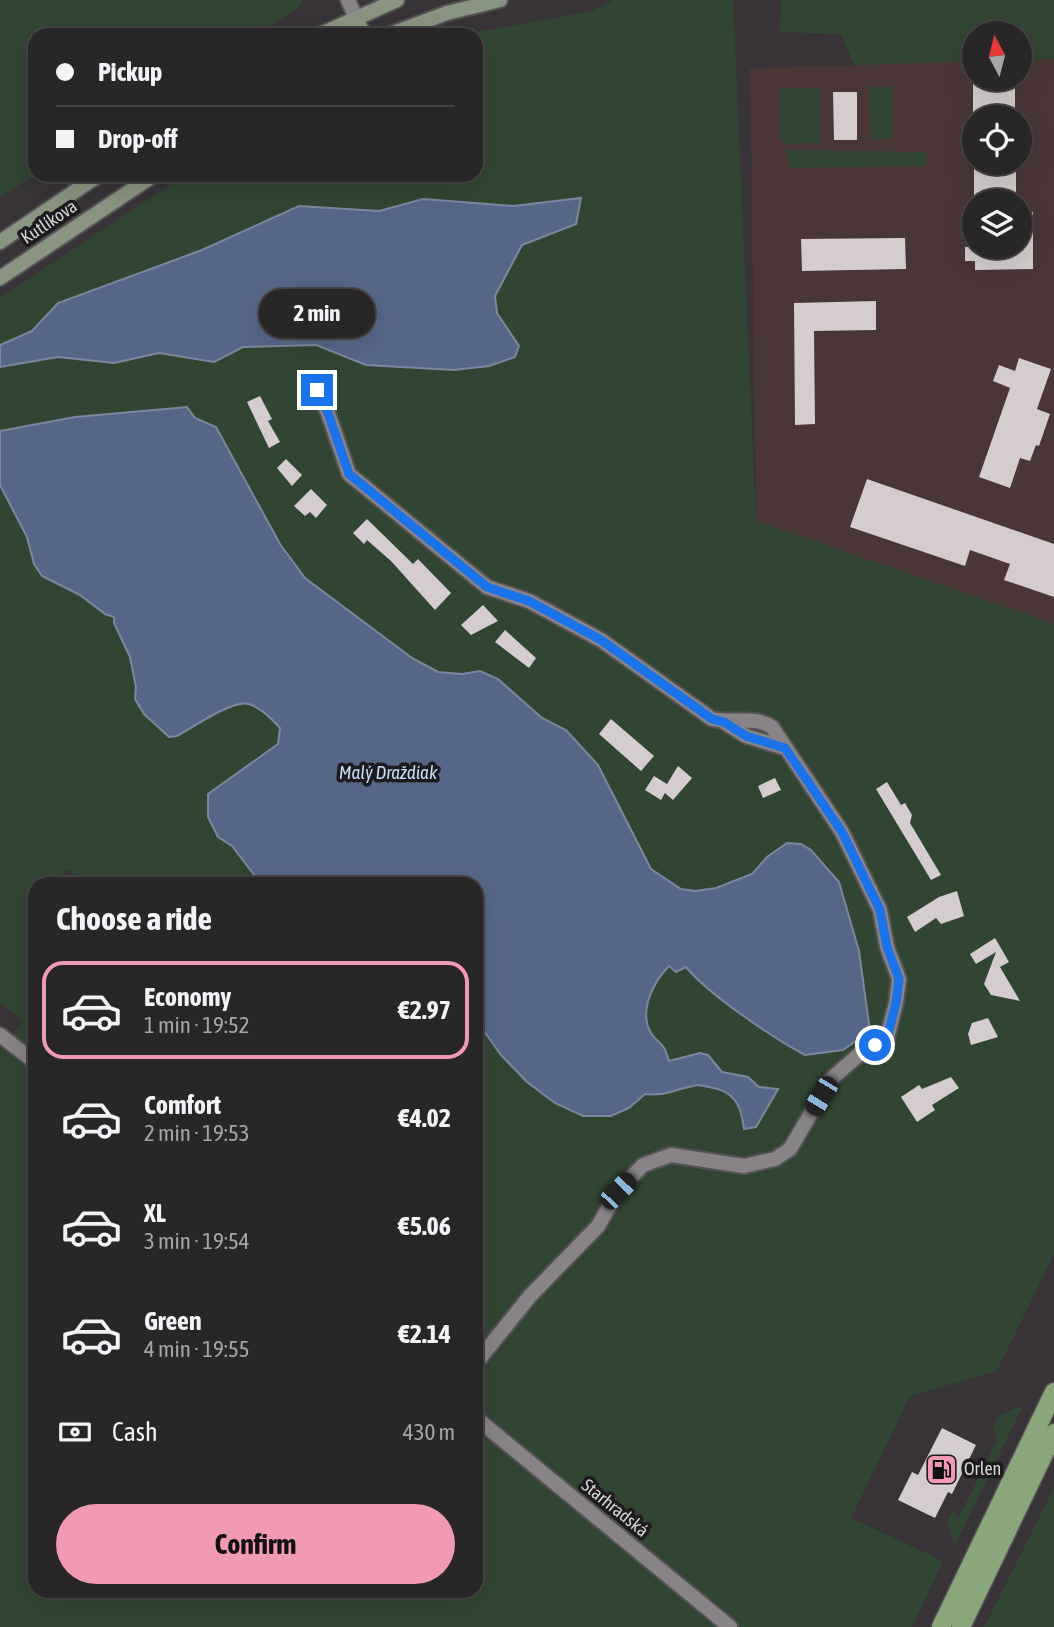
<!DOCTYPE html>
<meta charset="utf-8">
<style>
:root{--surface:#292628;--page:#312e30;--text:#f1f3f6;--muted:#a5a5a8;--line:#454345;--accent:#f19ab4}
body{margin:0;font-family:"Asap Condensed",sans-serif;background:var(--page);color:var(--text);height:100vh;display:flex;flex-direction:column;font-size:26px;white-space:nowrap}
*{box-sizing:border-box;margin:0}
p{font-size:23px;color:var(--muted)}
.icon{flex:none;width:38px;height:38px;fill:none;stroke:currentColor;stroke-width:2;stroke-linecap:round;stroke-linejoin:round}
.map{position:relative;flex:1;overflow:hidden}
.side{position:absolute;left:28px;top:877px;width:455px;height:721px;display:flex;flex-direction:column;background:var(--surface);border-radius:21px;box-shadow:0 7px 28px #0002,0 0 0 2px var(--line)}
.side>*{flex:none}
.guide{position:absolute;left:28px;top:28px;width:455px;height:154px;border-radius:21px;box-shadow:0 7px 28px #0002,0 0 0 2px var(--line);display:grid;align-content:center;height:154px;padding:0 28px;background:var(--surface)}
.needle{width:46px;rotate:353deg}
.controls{position:absolute;left:962px;top:21px;display:grid;gap:14px}
.controls a{display:grid;place-items:center;width:70px;height:70px;border-radius:50%;background:var(--surface);box-shadow:0 7px 28px #0002,0 0 0 2px var(--line);font-size:35px}
.end{position:absolute;width:32px;height:32px;margin:-16px;border:9px solid #1a73e8;background:#fff;box-shadow:0 0 0 4px #fff}
.from{border-radius:50%}
.bubble{position:absolute;height:49px;border-radius:24px;background:var(--surface);box-shadow:0 7px 28px #0002,0 0 0 2px var(--line);font-size:23px;font-weight:700;line-height:49px;text-align:center}
.car{position:absolute;width:21px;height:42px;margin:-21px -10px;border-radius:9px;box-shadow:0 0 5px 2px #0007;background:linear-gradient(#222 24%,#8ab4d8 0 40%,#222 0 76%,#8ab4d8 0 86%,#222 0)}
.guide b{display:flex;align-items:center;gap:24px;height:66px;font-size:26px}
.guide b+b{border-top:2px solid var(--line)}
.guide i{width:18px;height:18px;background:var(--text)}
ul{padding:0;list-style:none}
li{display:flex;align-items:center;gap:21px;height:98px;margin:0 14px 10px;padding:0 14px;border:4px solid transparent;border-radius:21px}
li div{flex:1}
li b{display:block;font-size:26px}
li em{font-style:normal;font-weight:700}
li.selected{border-color:var(--accent)}
li>.icon{width:63px;height:63px;stroke-width:1.5}
h2{padding:0 28px;font-size:32px;line-height:84px}
.pay{display:flex;align-items:center;gap:18px;height:77px;padding:0 28px;font-size:26px}
.pay p{margin-inline-start:auto}
.primary-button{display:flex;gap:14px;margin-top:auto;padding:14px 28px}
.primary-button a{flex:1;height:80px;border-radius:42px;background:var(--accent);color:#111;font-size:28px;font-weight:700;line-height:80px;text-align:center}
.map>svg:first-child{display:block}
</style>
<div class="map">
<svg width="1054" height="1627" viewBox="0 0 1054 1627">
<rect width="100%" height="100%" fill="#373336"/>
<!-- industrial -->
<path fill="#4a3636" fill-rule="evenodd" d="M1054 59V624L756 521 750 68 975 61V79H1020V60ZM975 117H1020V163H975ZM975 201H1020V247H975Z"/>
<!-- green -->
<path fill="#314632" d="M0 0H304L297 9 256 35H35V175L0 197Z
M614 0H733L756 521 1054 624V1254L997 1371 910 1396 851 1518 943 1561 912 1627H0V1050L24 1021 0 1003V485L27 537 34 564 42 576 80 595 105 614 114 616V623L130 657 136 687 135 700 144 714 168 737 177 736C192 728 233 699 249 704 261 708 272 719 280 728L278 744 208 794V817L218 837 232 846 261 884H92L66 869 57 884H35V1591H476V1020L629 1108 645 1094C666 1096 673 1090 693 1086 698 1084 704 1086 709 1087 734 1091 741 1105 744 1128L759 1087 748 1077 722 1072 700 1053 669 1061C663 1040 660 1047 651 1033 638 1011 655 981 670 966L686 967 696 979 805 1055 844 1049 870 1031C871 1003 850 895 834 874 828 865 819 858 811 850L806 847 787 843 767 857 752 874 705 890H684L651 869 598 765 566 730 542 718 498 679 480 671 462 674 438 672 412 658 305 578 280 544 216 427 195 418 187 407 75 417 0 431V367L58 357 114 363 159 353 214 362 243 347 317 345 366 365 519 346 497 313 495 296 522 245 576 224 580 198 514 206 423 199 379 211 299 206 202 250 58 303 32 331 0 345V298L185 175H476V35H461L593 11Z
M782 0H1054V59L1020 60V33H975V61L854 65 841 34 779 32Z
M870 87H892L893 139H871Z
M779 88H819L820 143 786 144 779 136Z
M786 150 927 152 926 166 791 168Z
M1020 1406 1022 1408 955 1545 947 1522 953 1510 958 1519 997 1440 993 1427 999 1416Z
M1054 1488V1627H984Z"/>
<!-- water -->
<path fill="#556787" stroke="#7c879f" stroke-width="2" d="M581 198 576 224 522 245 495 296 497 313 519 346 515 357 489 366 454 370 366 365 316 345 243 347 214 362 159 353 114 363 58 357 0 367V345L32 331 58 303 202 250 299 206 379 211 423 199 514 206Z
M187 407 195 418 216 427 280 544 305 578 412 658 438 672 462 674 480 671 498 679 542 718 566 730 598 765 651 869 681 889 695 891 716 888 752 874 767 857 787 843 801 844 811 850 839 882 859 951 870 1031 843 1050 805 1055C773 1038 708 994 686 967L676 972 669 966C654 981 638 1011 651 1033 660 1046 663 1040 669 1061L700 1053 708 1055 722 1072 748 1077 759 1087 778 1089 756 1127 744 1129C741 1105 735 1091 709 1087 704 1086 698 1084 693 1086 673 1090 666 1096 645 1094L629 1108 611 1116H583L555 1103 527 1082 501 1055 476 1020V884H261L232 846 218 837 208 817V794L278 744 280 728C272 719 261 708 249 704 233 699 192 728 177 736L169 737 144 714 135 699 136 687 130 657 114 623V617L105 614 80 595 42 576 34 564 27 537 0 485V431L75 417Z"/>
<!-- building -->
<path fill="#d4ccce" d="M973 79H1015V117H973Z
M833 92H857V140H834Z
M974 163H1016V194L974 195Z
M1033 212V269L975 270V261H965V247H1020V213Z
M905 238 906 269 802 271 801 239Z
M876 301V330L814 331 815 424 795 425 794 303Z
M1019 358 1051 369 1037 409 1050 414 1039 446 1036 445 1030 461 1020 458 1010 488 979 477 1010 388 993 381 999 365 1015 371Z
M260 396 272 419 268 421 280 442 269 448 247 402Z
M286 459 302 475 292 486 277 468Z
M867 479 1054 544V597L1004 580 1010 564 970 550 965 566 850 527Z
M311 489 327 505 316 518 310 512 305 516 294 506Z
M367 519 413 564 418 559 451 593 435 610 391 561 367 540 364 544 353 533Z
M483 605 498 621 471 635 461 625Z
M505 630 536 658 529 668 495 642Z
M611 719 654 756 641 771 599 734Z
M678 766 692 778 673 800 665 793 661 800 645 790 654 776 667 784Z
M775 778 781 790 763 798 758 786Z
M887 782 901 805 905 803 912 815 910 823 941 875 931 880 876 789Z
M957 891 964 916 941 924 936 918 915 932 907 917 939 897Z
M995 938 1009 962 1000 967 1020 1001 991 995 984 984 996 952 976 964 970 954Z
M988 1018 998 1037 971 1045 968 1034 972 1023Z
M951 1077 959 1088 932 1105 935 1110 917 1122 901 1097 919 1085 922 1089Z
M942 1428 976 1445 952 1494 948 1492 935 1518 898 1500 912 1472 918 1475Z"/>
<g fill="none" stroke-linecap="round" stroke-linejoin="round">
<defs>
<path id="minor" d="M348 0 356 18
M317 390 328 413 349 474 487 587 529 601 601 640 712 719C734 724 752 715 772 727L842 832 880 910 887 947 899 979 896 1003 887 1038 862 1052 831 1079 790 1149 775 1159 744 1166 671 1155 643 1165 618 1191 598 1226 530 1296 476 1363
M724 722 746 736 785 748
M0 1035 35 1062
M476 1418 730 1627"/>
<path id="secondary" d="M356 18 364 35
M319 35 397 0
M388 35 447 13 500 0
M0 242 99 175
M0 278 154 175"/>
<path id="primary" d="M941 1627 1054 1392
M961 1627 1054 1433"/>
</defs>
<!-- minor casing -->
<use href="#minor" stroke="#555255" stroke-width="18"/>
<!-- secondary casing -->
<use href="#secondary" stroke="#555255" stroke-width="18"/>
<!-- primary casing -->
<use href="#primary" stroke="#555255" stroke-width="21"/>
<!-- minor -->
<use href="#minor" stroke="#888387" stroke-width="14"/>
<!-- secondary -->
<use href="#secondary" stroke="#899580" stroke-width="14"/>
<!-- primary -->
<use href="#primary" stroke="#89a77a" stroke-width="18"/>
</g>
<g fill="none" stroke-linecap="round" stroke-linejoin="round">
<!-- route -->
<path stroke="#1a73e8" stroke-width="9" d="M317 390 328 413 349 474 487 587 529 601 601 640 712 719 724 722 746 736 785 748 842 832 880 910 887 947 899 979 896 1003 887 1038 875 1045"/>
</g>
<!-- icons -->
<defs>
<symbol id="fuel-square" viewBox="-11 -11 22 22"><rect x="-9" y="-9" width="18" height="18" rx="4" fill="#f19ab4" stroke="#1d1b1d"/><path d="M-5.5-6h7V0h2V4h1.3V-2.5L3-4.5l.8-.8L6-3V5H2.5V1h-1V6h-7ZM-4.2-4.7v3.2H.2V-4.7Z" fill="#111"/></symbol>
</defs>
<g fill-rule="evenodd">
<use href="#fuel-square" x="924" y="1452" width="35" height="35"/>
</g>
<g text-anchor="middle" stroke-width="7" stroke-linejoin="round" paint-order="stroke">
<!-- street labels -->
<g font-size="18" fill="#d6d3d6" stroke="#1d1b1d">
<text transform="translate(49 222) rotate(-34)" y="6">Kutlíkova</text>
<text transform="translate(615 1508) rotate(39)" y="6">Starhradská</text>
</g>
<!-- poi labels -->
<g font-size="18" fill="#d6d3d6" stroke="#1d1b1d" text-anchor="start">
<text x="964" y="1475">Orlen</text>
</g>
<!-- water labels -->
<g font-size="19" font-style="italic" fill="#c7dbfd" stroke="#1d1b1d">
<text x="388" y="779">Malý Draždiak</text>
</g>
</g>
</svg>
<div class="controls">
<a><svg class="needle" viewBox="-14 -14 28 28"><path d="M0-13l5 13h-10z" fill="#e53935"/><path d="M0 13l5-13h-10z" fill="#a5a5a8"/></svg></a>
<a><svg class="icon" aria-label="locate" viewBox="0 0 24 24"><circle cx="12" cy="12" r="6"/><path d="M12 2v4M12 18v4M2 12h4M18 12h4"/></svg></a>
<a><svg class="icon" aria-label="layers" viewBox="0 0 24 24"><path d="M12 4l9 5-9 5-9-5zM3 14l9 5 9-5"/></svg></a>
</div>
<i class="end from" style="left:875px;top:1045px"></i>
<i class="end" style="left:317px;top:390px"></i>
<div class="bubble" style="left:259px;top:289px;width:116px">2 min</div>
<i class="car" style="left:821px;top:1096px;rotate:211deg"></i>
<i class="car" style="left:618px;top:1191px;rotate:44deg"></i>
<div class="guide">
<b><i class="from"></i>Pickup</b>
<b><i></i>Drop-off</b>
</div>
<section class="side">
<h2>Choose a ride</h2>
<ul>
<li class="selected"><svg class="icon" aria-label="car" viewBox="0 0 24 24"><path d="M5 17H2v-5l4-1 3-4h7l3 4 3 1v5h-3M9 17h6M6 11h13"/><circle cx="7" cy="17" r="2"/><circle cx="17" cy="17" r="2"/></svg><div><b>Economy</b><p>1 min · 19:52</p></div><em>€2.97</em></li>
<li><svg class="icon" aria-label="car" viewBox="0 0 24 24"><path d="M5 17H2v-5l4-1 3-4h7l3 4 3 1v5h-3M9 17h6M6 11h13"/><circle cx="7" cy="17" r="2"/><circle cx="17" cy="17" r="2"/></svg><div><b>Comfort</b><p>2 min · 19:53</p></div><em>€4.02</em></li>
<li><svg class="icon" aria-label="car" viewBox="0 0 24 24"><path d="M5 17H2v-5l4-1 3-4h7l3 4 3 1v5h-3M9 17h6M6 11h13"/><circle cx="7" cy="17" r="2"/><circle cx="17" cy="17" r="2"/></svg><div><b>XL</b><p>3 min · 19:54</p></div><em>€5.06</em></li>
<li><svg class="icon" aria-label="car" viewBox="0 0 24 24"><path d="M5 17H2v-5l4-1 3-4h7l3 4 3 1v5h-3M9 17h6M6 11h13"/><circle cx="7" cy="17" r="2"/><circle cx="17" cy="17" r="2"/></svg><div><b>Green</b><p>4 min · 19:55</p></div><em>€2.14</em></li>
</ul>
<div class="pay"><svg class="icon" aria-label="cash" viewBox="0 0 24 24"><path d="M3 7h18v10H3z"/><circle cx="12" cy="12" r="2"/></svg>Cash<p>430 m</p></div>
<div class="primary-button"><a>Confirm</a></div>
</section>
</div>
